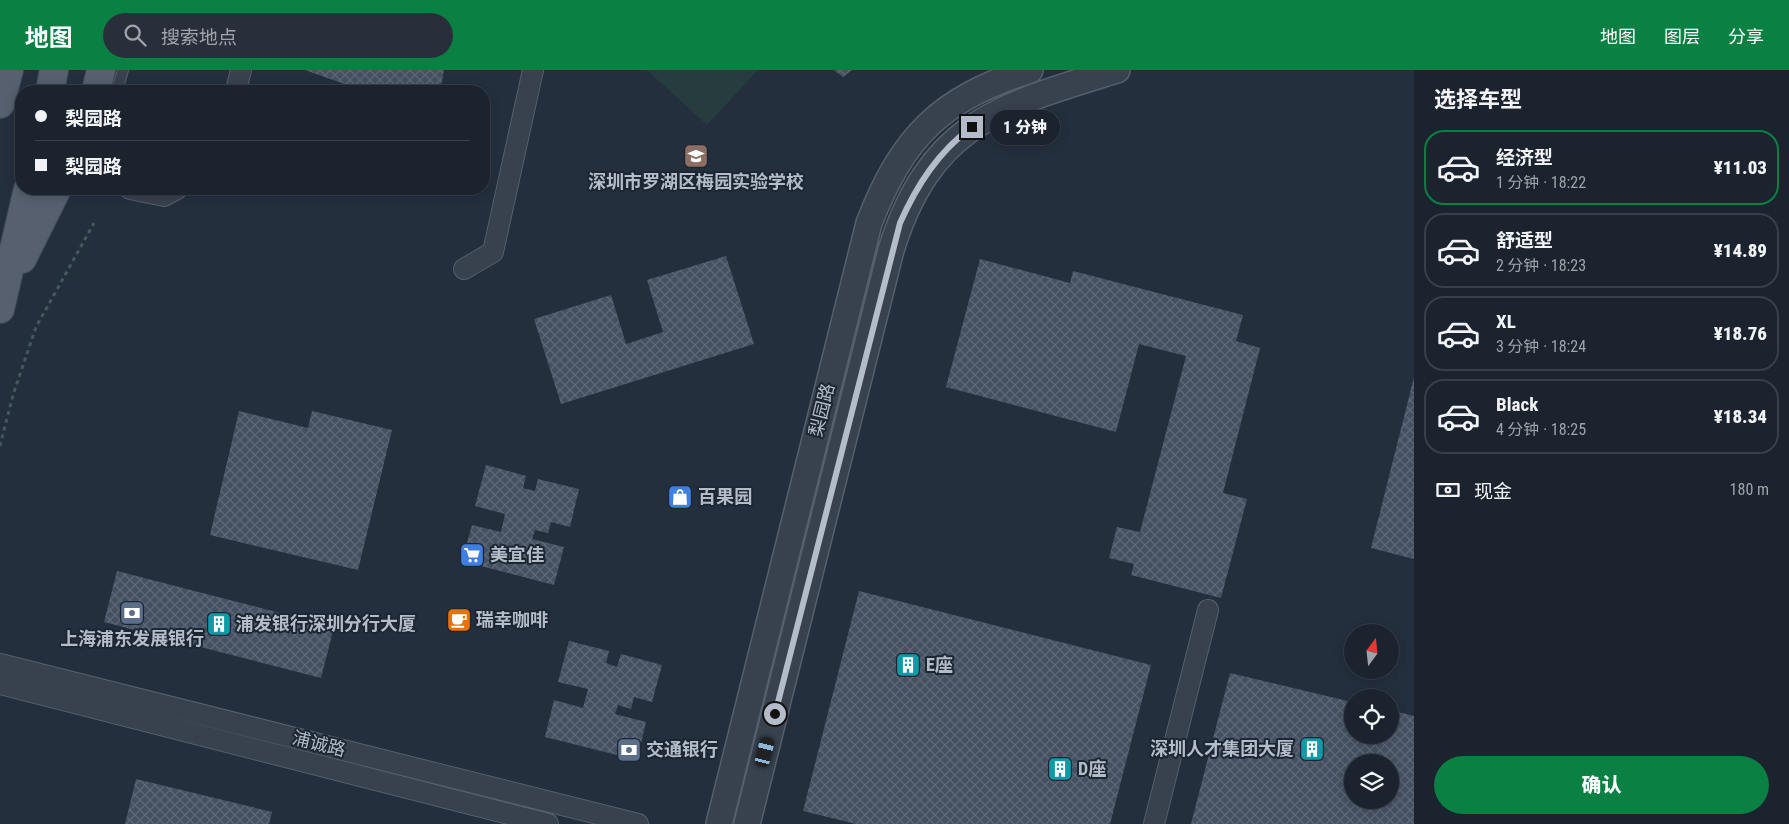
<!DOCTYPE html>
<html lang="zh">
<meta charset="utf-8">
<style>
:root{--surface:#1b232e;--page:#282f3a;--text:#f1f3f6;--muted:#a0a4aa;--line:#39404a;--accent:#0b8043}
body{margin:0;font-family:"Roboto Condensed","Noto Sans SC",sans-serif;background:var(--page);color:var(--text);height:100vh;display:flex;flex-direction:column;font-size:19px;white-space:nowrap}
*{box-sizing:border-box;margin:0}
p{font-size:16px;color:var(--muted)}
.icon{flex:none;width:28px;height:28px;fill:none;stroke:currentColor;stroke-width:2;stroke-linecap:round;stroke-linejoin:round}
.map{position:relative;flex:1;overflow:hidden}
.side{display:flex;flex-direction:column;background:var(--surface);width:375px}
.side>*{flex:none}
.guide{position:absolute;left:15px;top:15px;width:475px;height:110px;border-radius:20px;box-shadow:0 2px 12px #0003,0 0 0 1px var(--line);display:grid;align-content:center;height:110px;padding:0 20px;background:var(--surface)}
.needle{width:32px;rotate:15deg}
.tools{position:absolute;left:1344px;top:554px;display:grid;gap:10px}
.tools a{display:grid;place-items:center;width:55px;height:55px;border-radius:50%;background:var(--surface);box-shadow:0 2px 12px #0003,0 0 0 1px var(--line);font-size:25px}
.end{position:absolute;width:22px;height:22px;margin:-11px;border:6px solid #b4bcc9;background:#111;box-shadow:0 0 0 2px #111}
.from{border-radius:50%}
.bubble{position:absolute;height:35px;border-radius:18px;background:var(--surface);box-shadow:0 2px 12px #0003,0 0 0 1px var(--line);font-size:16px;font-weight:800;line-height:35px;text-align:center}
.car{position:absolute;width:15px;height:30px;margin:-15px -8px;border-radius:6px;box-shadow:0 0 4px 1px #0007;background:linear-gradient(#222 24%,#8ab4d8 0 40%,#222 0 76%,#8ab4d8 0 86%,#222 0)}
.guide b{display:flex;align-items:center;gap:18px;height:48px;font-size:19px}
.guide b+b{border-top:1px solid var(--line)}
.guide i{width:12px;height:12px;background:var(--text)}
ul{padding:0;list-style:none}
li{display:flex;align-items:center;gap:15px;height:75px;margin:0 10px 8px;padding:0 10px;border:2px solid var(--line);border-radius:20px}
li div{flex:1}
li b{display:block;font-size:19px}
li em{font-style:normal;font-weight:800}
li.on{border-color:var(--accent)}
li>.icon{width:45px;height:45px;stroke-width:1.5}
h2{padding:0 20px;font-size:22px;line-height:60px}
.pay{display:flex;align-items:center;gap:12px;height:55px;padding:0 20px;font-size:19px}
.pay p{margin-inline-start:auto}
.button{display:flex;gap:10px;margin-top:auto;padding:10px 20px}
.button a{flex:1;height:58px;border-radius:30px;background:var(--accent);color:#fff;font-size:20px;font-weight:800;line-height:58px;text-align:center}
header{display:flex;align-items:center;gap:30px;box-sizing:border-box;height:70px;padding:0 25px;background:var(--accent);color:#fff}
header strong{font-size:24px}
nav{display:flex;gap:28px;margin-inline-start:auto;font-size:18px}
.search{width:350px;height:45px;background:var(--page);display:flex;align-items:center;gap:12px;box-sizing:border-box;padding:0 18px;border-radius:28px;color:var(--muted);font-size:19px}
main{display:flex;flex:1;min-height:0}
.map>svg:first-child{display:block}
</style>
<header>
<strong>地图</strong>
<div class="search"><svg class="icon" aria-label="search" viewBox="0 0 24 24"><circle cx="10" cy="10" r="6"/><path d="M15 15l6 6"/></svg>搜索地点</div>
<nav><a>地图</a><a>图层</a><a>分享</a></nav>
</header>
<main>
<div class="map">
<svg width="1414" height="754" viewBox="0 0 1414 754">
<defs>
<pattern id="building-cross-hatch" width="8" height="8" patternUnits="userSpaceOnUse" patternTransform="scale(1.25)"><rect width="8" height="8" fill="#455162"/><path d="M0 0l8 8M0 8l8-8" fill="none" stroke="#5d6877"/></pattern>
</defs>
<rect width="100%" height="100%" fill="#242f3e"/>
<!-- grass -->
<path fill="#263c3f" d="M647 0H758L707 55Z"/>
<!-- building -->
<path fill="url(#building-cross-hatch)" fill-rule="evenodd" d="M305 0H444L440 21H364Z
M834 0H852L843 7Z
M726 186 754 274 561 334 534 249 611 225 626 274 663 262 647 210Z
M980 189 1070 213 1073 201 1243 245 1236 271 1260 278 1223 423 1247 429 1221 528 1131 505 1134 494 1109 488 1117 457 1140 462 1186 286 1139 274 1116 362 946 317Z
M1414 307V489L1371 478Z
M239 341 308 358 312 341 392 360 358 500 210 465Z
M486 395 526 406 523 418 535 421 538 409 579 419 570 457 551 452 548 463 535 460 532 469 564 477 554 515 462 491 472 455 501 462 505 444 475 436Z
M117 501 334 557 321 608 104 552Z
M859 521 1151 595 1110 754H856L803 741Z
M569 571 609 581 606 593 617 597 621 584 662 595 652 632 634 627 631 639 618 635 615 644 646 652 637 690 545 667 554 630 583 638 588 619 558 612Z
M1230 603 1352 632V665H1390V640L1414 646V754H1191ZM1352 692H1390V730H1352Z
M136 709 272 742 269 754H125Z"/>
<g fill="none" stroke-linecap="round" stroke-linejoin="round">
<defs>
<path id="service" d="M117 21 123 0"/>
<path id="minor" d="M236 21 241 0
M130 119 164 126 177 119
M464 199 493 182 533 0
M0 594 638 754
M0 614 548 754
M1154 754 1208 540"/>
<path id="tertiary" d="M719 754 869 153C903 66 940 29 1030 0
M747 754 891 180C931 52 1001 36 1117 0"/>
<path id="primary" d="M50 21 54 0
M96 21 101 0
M0 34 9 0
M22 189 57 119
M0 239 28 119"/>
</defs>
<!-- service casing -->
<use href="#service" stroke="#565f6c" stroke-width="12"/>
<!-- minor casing -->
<use href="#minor" stroke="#565f6c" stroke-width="22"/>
<!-- tertiary casing -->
<use href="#tertiary" stroke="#565f6c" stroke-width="28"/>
<!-- primary casing -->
<use href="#primary" stroke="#414a57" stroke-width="30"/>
<!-- path -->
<path stroke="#44595c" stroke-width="3" stroke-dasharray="4 4" stroke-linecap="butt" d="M0 376 13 325 36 257 94 153"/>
<!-- service -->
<use href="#service" stroke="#38414e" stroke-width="10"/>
<!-- minor -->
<use href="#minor" stroke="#38414e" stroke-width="20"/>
<!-- tertiary -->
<use href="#tertiary" stroke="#38414e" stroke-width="25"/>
<!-- primary -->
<use href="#primary" stroke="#56606e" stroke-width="28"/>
</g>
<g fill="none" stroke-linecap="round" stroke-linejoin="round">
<!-- route -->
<path stroke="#b4bcc9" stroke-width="6" d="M775 644 900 153C917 115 938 82 972 57"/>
</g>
<!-- icons -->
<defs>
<symbol id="school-square" viewBox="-11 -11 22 22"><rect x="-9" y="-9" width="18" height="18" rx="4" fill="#8d6e63" stroke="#1d2633"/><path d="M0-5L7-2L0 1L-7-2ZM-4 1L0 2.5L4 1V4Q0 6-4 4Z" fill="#fff"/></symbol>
<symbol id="shop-square" viewBox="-11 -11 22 22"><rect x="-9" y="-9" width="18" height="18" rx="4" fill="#3f7fe0" stroke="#1d2633"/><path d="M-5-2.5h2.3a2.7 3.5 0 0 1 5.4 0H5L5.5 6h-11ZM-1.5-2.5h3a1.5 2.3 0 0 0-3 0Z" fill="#fff"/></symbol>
<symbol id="supermarket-square" viewBox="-11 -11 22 22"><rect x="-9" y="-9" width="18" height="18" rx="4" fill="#3f7fe0" stroke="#1d2633"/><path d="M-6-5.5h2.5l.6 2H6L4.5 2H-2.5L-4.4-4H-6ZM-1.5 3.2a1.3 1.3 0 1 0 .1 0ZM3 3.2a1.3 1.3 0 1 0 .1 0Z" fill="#fff"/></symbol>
<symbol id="bank-square" viewBox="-11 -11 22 22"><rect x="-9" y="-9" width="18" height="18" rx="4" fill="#5c6f8a" stroke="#1d2633"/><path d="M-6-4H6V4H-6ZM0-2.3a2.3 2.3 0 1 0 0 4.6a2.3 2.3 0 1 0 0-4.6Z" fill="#fff"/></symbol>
<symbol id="cafe-square" viewBox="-11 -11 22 22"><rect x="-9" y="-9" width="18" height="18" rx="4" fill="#e8710a" stroke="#1d2633"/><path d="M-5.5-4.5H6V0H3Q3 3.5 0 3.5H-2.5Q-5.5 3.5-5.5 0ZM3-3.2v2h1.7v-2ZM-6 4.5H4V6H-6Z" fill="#fff"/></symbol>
<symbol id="building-square" viewBox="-11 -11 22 22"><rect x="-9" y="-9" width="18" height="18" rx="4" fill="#0f9aa8" stroke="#1d2633"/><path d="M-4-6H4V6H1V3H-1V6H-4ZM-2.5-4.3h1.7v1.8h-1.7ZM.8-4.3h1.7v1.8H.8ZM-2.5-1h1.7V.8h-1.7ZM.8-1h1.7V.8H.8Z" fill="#fff"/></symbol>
</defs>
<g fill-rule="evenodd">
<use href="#school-square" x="682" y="72" width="28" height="28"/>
<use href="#shop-square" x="666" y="413" width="28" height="28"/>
<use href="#supermarket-square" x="458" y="471" width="28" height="28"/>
<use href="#bank-square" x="118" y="529" width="28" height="28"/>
<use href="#cafe-square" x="445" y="536" width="28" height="28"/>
<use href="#building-square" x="205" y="540" width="28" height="28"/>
<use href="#building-square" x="894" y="581" width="28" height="28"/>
<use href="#building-square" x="1298" y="665" width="28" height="28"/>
<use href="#bank-square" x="615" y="666" width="28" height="28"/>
<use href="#building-square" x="1046" y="685" width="28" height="28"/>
</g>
<g text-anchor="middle" stroke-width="4" stroke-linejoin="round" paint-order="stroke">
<!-- poi labels -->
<g font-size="18" font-weight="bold" fill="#b4bcc9" stroke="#1d2633" text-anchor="start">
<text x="696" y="118" text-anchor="middle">深圳市罗湖区梅园实验学校</text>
<text x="698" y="433">百果园</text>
<text x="490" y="491">美宜佳</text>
<text x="476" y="556">瑞幸咖啡</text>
<text x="236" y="560">浦发银行深圳分行大厦</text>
<text x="132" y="575" text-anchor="middle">上海浦东发展银行</text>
<text x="926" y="601">E座</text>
<text x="1294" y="685" text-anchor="end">深圳人才集团大厦</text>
<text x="646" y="686">交通银行</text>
<text x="1078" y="705">D座</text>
</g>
<!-- street labels -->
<g font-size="18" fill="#b4bcc9" stroke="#1d2633">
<text transform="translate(822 340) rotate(-76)" y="6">梨园路</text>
<text transform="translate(319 674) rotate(14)" y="6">浦诚路</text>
</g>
</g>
</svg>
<div class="tools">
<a><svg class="needle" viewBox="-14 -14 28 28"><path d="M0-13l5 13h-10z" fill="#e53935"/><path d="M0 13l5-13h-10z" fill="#a0a4aa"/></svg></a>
<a><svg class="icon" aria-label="locate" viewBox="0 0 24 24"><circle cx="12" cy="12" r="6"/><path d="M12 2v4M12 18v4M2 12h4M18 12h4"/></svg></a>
<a><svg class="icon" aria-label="layers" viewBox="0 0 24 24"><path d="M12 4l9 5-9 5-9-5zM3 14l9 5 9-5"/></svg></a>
</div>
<i class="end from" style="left:775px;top:644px"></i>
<i class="end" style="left:972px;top:57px"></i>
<div class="bubble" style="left:990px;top:40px;width:70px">1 分钟</div>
<i class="car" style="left:765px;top:682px;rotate:14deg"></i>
<div class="guide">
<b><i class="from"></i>梨园路</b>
<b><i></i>梨园路</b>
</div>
</div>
<section class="side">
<h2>选择车型</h2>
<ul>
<li class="on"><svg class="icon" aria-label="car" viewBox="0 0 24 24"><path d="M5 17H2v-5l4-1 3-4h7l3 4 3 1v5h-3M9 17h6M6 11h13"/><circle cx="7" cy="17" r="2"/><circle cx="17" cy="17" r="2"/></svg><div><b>经济型</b><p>1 分钟 · 18:22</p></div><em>¥11.03</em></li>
<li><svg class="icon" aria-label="car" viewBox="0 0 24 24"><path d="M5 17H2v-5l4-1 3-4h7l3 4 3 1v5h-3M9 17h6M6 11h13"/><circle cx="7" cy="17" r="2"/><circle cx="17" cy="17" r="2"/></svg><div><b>舒适型</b><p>2 分钟 · 18:23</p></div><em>¥14.89</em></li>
<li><svg class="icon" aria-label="car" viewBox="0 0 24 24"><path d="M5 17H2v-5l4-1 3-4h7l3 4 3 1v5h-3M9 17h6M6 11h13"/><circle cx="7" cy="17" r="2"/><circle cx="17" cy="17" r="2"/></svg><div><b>XL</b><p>3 分钟 · 18:24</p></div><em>¥18.76</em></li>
<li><svg class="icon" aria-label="car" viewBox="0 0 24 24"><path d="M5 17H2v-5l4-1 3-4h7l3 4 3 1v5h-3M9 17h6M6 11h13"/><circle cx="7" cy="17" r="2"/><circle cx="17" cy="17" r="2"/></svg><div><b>Black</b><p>4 分钟 · 18:25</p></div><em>¥18.34</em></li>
</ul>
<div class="pay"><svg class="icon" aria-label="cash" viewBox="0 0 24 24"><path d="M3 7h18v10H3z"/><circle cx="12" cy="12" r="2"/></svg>现金<p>180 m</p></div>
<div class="button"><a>确认</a></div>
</section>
</main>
